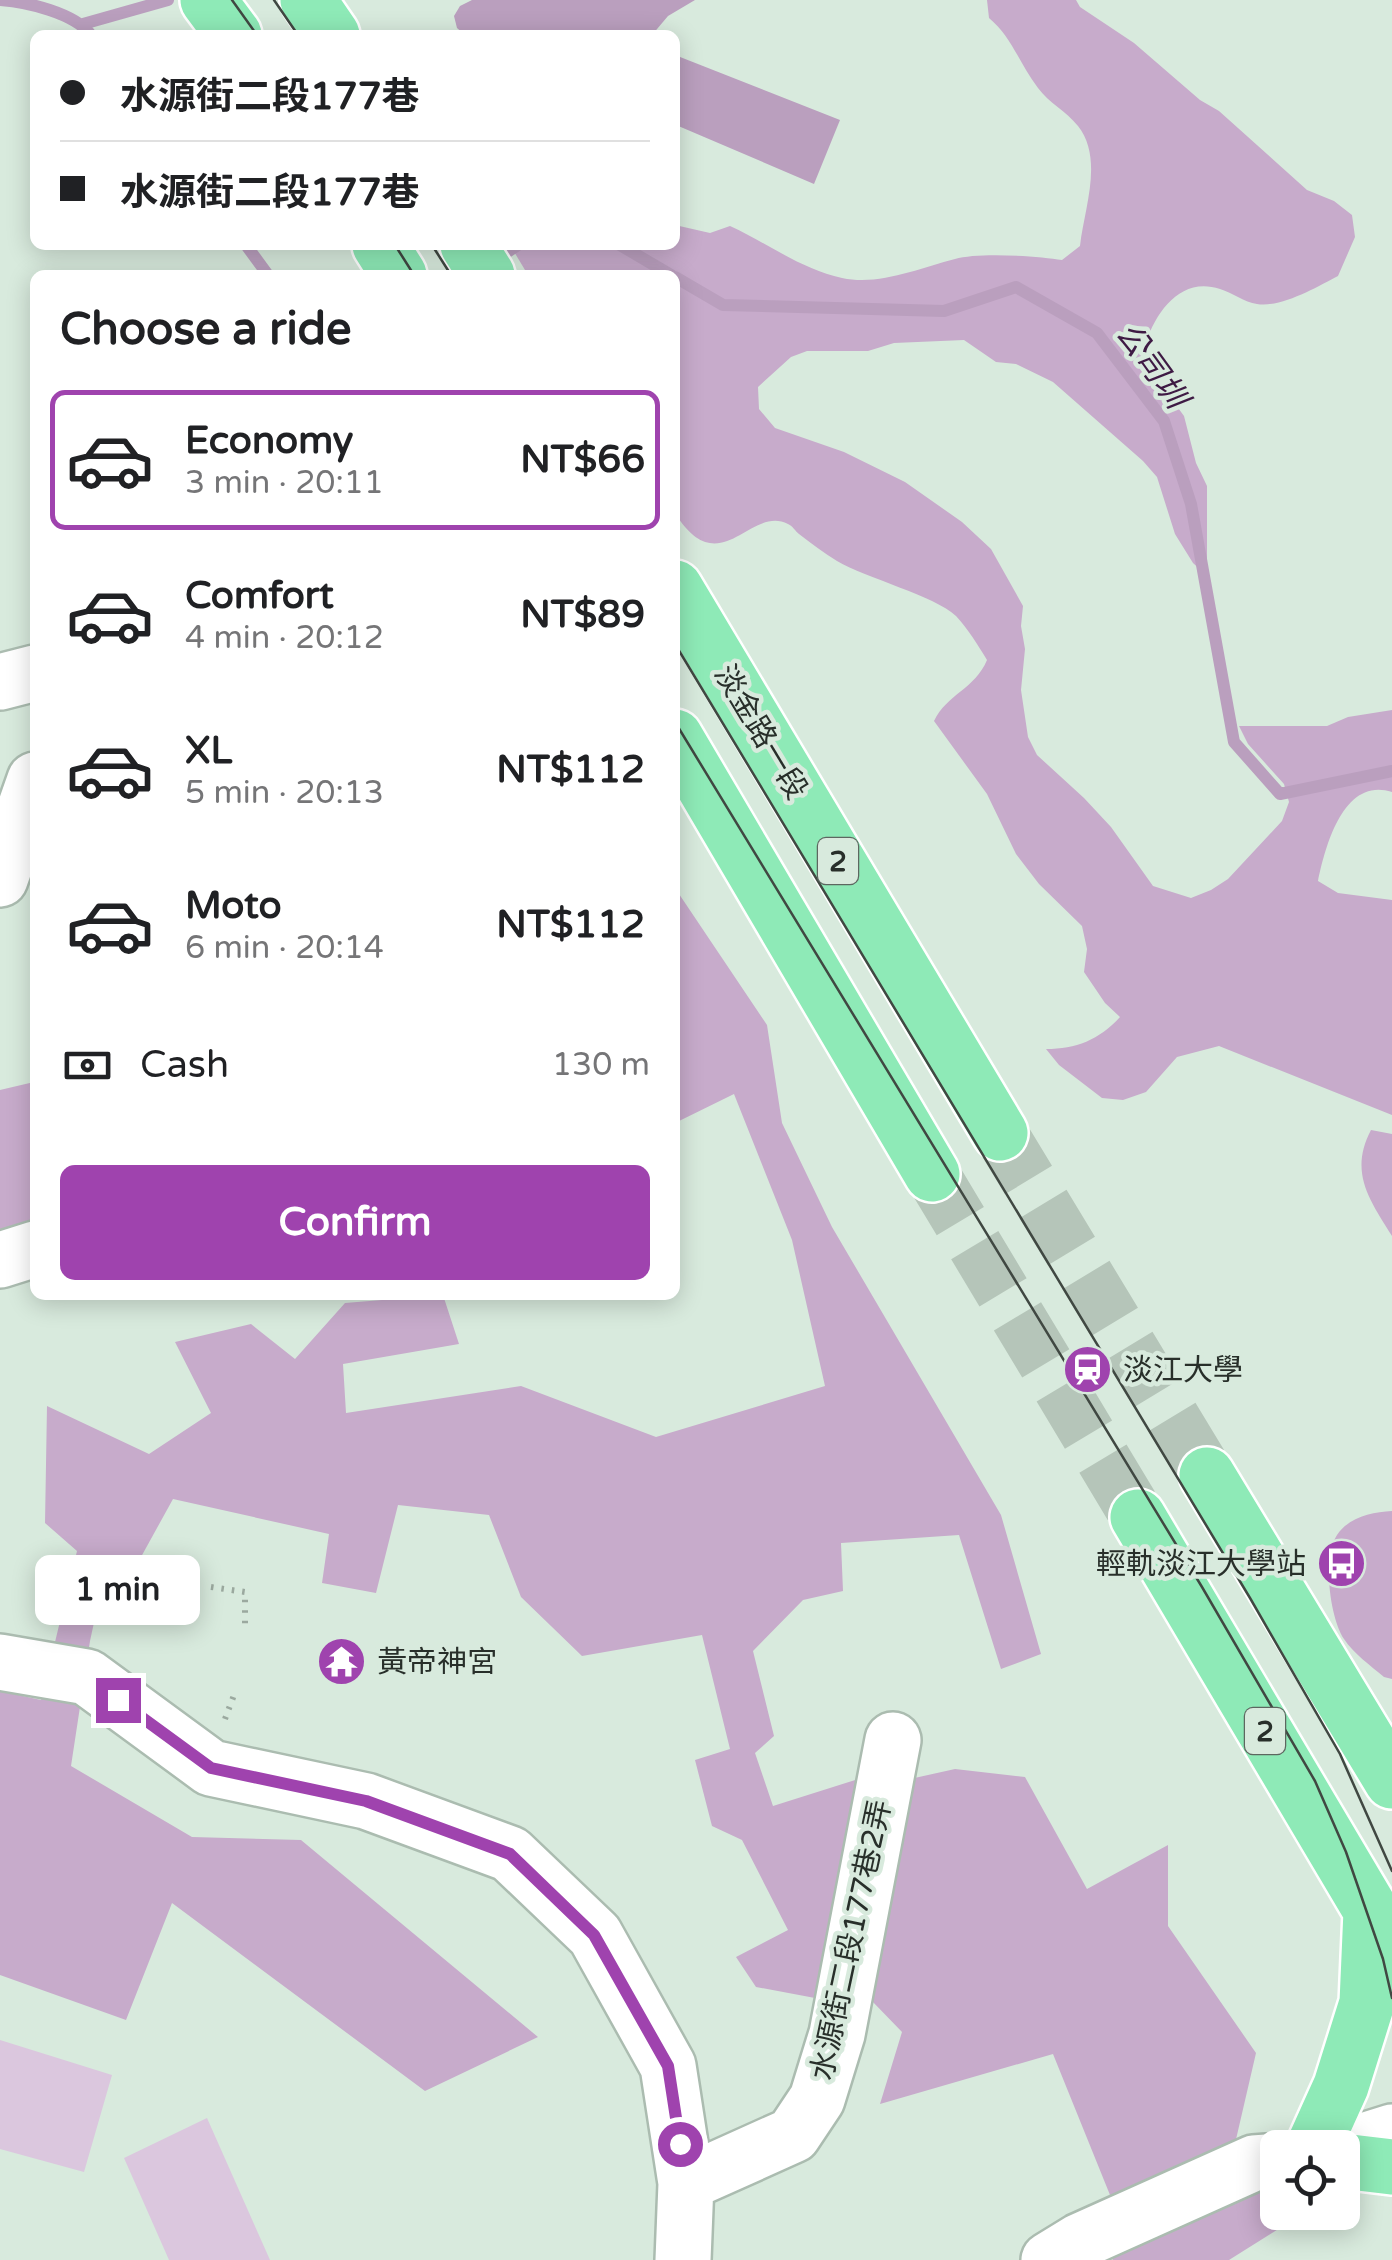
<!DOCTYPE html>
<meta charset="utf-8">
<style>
:root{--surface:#fff;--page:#f6f6f6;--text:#202124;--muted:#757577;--line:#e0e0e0;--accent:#9f43ae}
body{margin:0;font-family:"Varela Round","Noto Sans TC",sans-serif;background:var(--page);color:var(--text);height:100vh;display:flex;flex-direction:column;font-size:38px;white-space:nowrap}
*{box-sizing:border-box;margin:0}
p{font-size:32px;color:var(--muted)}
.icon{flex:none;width:55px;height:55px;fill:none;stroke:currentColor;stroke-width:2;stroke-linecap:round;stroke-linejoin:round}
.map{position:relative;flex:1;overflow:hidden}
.details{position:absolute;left:30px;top:270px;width:650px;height:1030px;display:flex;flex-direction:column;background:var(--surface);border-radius:15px;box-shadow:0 5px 25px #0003}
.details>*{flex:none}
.guide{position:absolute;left:30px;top:30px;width:650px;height:220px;border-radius:15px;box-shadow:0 5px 25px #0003;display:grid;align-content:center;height:220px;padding:0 30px;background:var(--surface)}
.buttons{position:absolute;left:1260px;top:2130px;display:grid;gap:20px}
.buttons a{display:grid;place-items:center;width:100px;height:100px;border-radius:15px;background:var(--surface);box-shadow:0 5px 25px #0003;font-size:50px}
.end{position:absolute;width:45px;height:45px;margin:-22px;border:12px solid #9f43ae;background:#fff;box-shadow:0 0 0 5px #fff}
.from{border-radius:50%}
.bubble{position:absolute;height:70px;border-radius:15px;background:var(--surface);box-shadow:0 5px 25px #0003;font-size:32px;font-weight:700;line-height:70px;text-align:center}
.guide b{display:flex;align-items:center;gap:35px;height:95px;font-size:38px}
.guide b+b{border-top:2px solid var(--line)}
.guide i{width:25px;height:25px;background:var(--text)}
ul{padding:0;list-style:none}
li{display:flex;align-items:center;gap:30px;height:140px;margin:0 20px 15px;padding:0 10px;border:5px solid transparent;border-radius:15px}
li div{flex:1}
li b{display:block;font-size:38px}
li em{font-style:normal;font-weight:700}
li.selected{border-color:var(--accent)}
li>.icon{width:90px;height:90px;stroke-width:1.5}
h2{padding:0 30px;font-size:45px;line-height:120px}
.pay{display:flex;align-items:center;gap:25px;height:110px;padding:0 30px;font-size:38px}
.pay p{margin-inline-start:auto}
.action{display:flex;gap:20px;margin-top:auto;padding:20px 30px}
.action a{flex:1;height:115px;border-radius:15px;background:var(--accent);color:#fff;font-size:40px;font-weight:700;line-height:115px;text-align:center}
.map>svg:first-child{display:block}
</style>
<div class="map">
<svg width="1392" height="2260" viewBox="0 0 1392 2260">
<rect width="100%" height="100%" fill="#d8eadd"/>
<!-- green -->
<path fill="#dbc7de" d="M0 2040 112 2075 84 2172 0 2149Z
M207 2118 270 2260H169L124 2158Z"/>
<!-- forest -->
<path fill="#c7abcb" d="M987 0H1076L1080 7 1134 43 1200 100 1219 111 1307 190 1334 201 1352 215 1355 237 1338 276C1317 287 1281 308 1257 304 1244 302 1233 293 1220 289 1182 276 1157 310 1146 342L1159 382 1184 416 1196 463 1207 486V576L1193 563 1175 534 1157 477 1143 461 1053 382 1016 364 996 362 964 340 894 343 868 351H807L791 357 758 387 759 409 775 428 844 452 905 482 962 522 991 549 1023 606 1021 626 1025 649 1021 690 1028 737 1037 755 1084 798 1111 827 1153 886 1191 898 1211 890 1228 879 1282 821 1289 802 1284 784 1248 744 1239 726H1327L1348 717 1392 710V792C1343 776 1325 848 1318 881L1338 893 1392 900V1115L1219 1046 1177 1057 1146 1092 1123 1100 1102 1098 1059 1065 1046 1049C1076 1049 1099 1040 1120 1017L1105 1003 1084 972 1087 949 1082 926 1039 884 1016 854 987 794 934 721C947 694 975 689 987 660 978 645 968 629 956 616 935 596 866 578 837 561 824 553 811 543 799 534 795 531 793 526 788 524 750 504 720 585 675 513V275H528L510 245H675V225L710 233 730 226C767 243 801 269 842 278 880 286 919 268 955 259 978 252 1038 256 1062 260L1080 246C1084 209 1104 159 1078 126 1066 111 1049 103 1038 88 1020 65 1012 37 989 18Z
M675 888 767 1025 782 1123 832 1227 1001 1515 1041 1654 1001 1669 959 1535 841 1543 843 1591 803 1600 753 1651 774 1736 755 1753 773 1806 871 1775 910 1779 955 1769 1025 1777 1087 1889 1168 1845V1926L1256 2053 1234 2148 1255 2180 1277 2195 1278 2212 1304 2213 1229 2260H1113L1108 2250 1110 2195 1053 2054 880 2104 902 2032 872 2001 880 1944 834 1945 815 1998 756 1987 736 1957 788 1930 742 1840 712 1826 695 1760 730 1749 702 1635 582 1656 521 1597 489 1515 398 1505 376 1593 322 1583 329 1534 173 1499 141 1557 106 1567 90 1641 71 1766 192 1837 301 1840 538 2037 425 2091 172 1903 126 2020 0 1975V1691L41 1700 77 1551 45 1523 47 1406 149 1454 211 1413 175 1342 251 1324 295 1359 345 1303 443 1295 459 1344 343 1364 346 1413 521 1386 656 1437 825 1386 792 1240 734 1094 675 1123Z
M35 1078V1233L0 1245V1090L34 1082Z
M1371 1130 1392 1134V1236C1369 1199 1349 1172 1371 1130Z
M1392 1511V1679L1384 1677C1371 1666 1353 1653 1344 1639 1330 1618 1322 1558 1337 1535 1349 1517 1372 1512 1392 1511Z"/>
<!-- water -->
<path fill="#ba9fbe" d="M472 0H695L668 16 652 35H465L457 28 454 16 460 6Z
M675 55 840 120 814 184 676 125Z"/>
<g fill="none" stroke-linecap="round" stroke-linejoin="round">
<!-- stream -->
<path stroke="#ba9fbe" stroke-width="12" d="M0 0C27 2 75 13 91 35
M83 24 168 0
M246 245 268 275
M620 245 671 275
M495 260 518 245
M675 277 723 305 944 311 1016 287 1097 333 1164 421 1191 504 1234 742 1280 794 1392 771"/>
<!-- major-tunnel -->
<path stroke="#b5c5b9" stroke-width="55" stroke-dasharray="55 28" stroke-linecap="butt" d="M1000 1133 1207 1475
M932 1174 1138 1517"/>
<defs>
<path id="minor" d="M0 682 35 673
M0 879 35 780
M0 1260 35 1249
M0 1662 87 1677 211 1768 366 1801 510 1854 595 1935 668 2066 686 2183 683 2260
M1341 2148 1392 2132
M686 2183 793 2135 817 2099 837 2034 893 1740
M1049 2260 1080 2241 1254 2163 1278 2161"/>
<path id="major" d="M208 0 234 35
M308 0 332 35
M380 245 399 275
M468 245 487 275
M675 588 1000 1133
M675 737 932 1174
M1207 1475 1392 1781
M1138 1517 1392 1946
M1313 2148 1341 2086 1367 2003 1371 1911
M1342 2161 1392 2167"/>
</defs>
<!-- minor casing -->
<use href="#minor" stroke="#abbcb0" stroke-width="60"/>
<!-- major casing -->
<use href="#major" stroke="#fff" stroke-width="60"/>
<!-- path -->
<path stroke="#9ba99f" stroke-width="6" stroke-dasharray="2.5 8" stroke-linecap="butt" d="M211 1587 245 1592V1629
M225 1719 234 1695"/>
<!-- minor -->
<use href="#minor" stroke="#fff" stroke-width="55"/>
<!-- major -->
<use href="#major" stroke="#8eeab7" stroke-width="55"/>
<!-- tram -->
<path stroke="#404842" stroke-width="2.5" d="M232 0 257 35
M274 0 298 35
M395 245 414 275
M432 245 451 275
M675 644 1250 1598 1340 1754 1392 1871
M675 722 1202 1587 1315 1781 1346 1852 1383 1959 1392 1998"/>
</g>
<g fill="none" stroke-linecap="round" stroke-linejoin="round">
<!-- route -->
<path stroke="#9f43ae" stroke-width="12" d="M118 1700 211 1768 366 1801 510 1854 594 1935 668 2066 680 2144"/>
</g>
<!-- icons -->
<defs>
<symbol id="station-disc" viewBox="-11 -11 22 22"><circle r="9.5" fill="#9f43ae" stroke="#d8eadd"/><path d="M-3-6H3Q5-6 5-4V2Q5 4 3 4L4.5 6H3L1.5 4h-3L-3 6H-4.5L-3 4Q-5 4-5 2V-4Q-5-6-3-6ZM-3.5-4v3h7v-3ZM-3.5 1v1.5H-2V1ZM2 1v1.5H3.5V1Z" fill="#fff"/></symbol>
<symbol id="bus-disc" viewBox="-11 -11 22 22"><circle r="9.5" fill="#9f43ae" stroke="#d8eadd"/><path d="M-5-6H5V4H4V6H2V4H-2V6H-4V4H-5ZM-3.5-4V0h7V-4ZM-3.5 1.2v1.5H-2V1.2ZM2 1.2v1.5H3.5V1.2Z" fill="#fff"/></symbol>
<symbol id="temple-disc" viewBox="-11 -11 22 22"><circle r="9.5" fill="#9f43ae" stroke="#d8eadd"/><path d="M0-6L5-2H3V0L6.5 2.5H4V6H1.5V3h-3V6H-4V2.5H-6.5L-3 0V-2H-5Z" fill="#fff"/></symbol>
</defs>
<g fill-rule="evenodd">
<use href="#station-disc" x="1060" y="1342" width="55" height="55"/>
<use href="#bus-disc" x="1314" y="1536" width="55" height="55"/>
<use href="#temple-disc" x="314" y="1634" width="55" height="55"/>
</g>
<g text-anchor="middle" stroke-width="9" stroke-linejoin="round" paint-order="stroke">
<!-- shield labels -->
<g fill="#d8eadd" stroke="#5d6760" stroke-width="2.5">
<rect x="818" y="838" width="40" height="46" rx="8"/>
<rect x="1245" y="1708" width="40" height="46" rx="8"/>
</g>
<g font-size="28" font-weight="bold" fill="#282f2a">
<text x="838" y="871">2</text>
<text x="1265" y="1741">2</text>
</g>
<!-- street labels -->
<g font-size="30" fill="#282f2a" stroke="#d8eadd">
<text transform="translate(761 732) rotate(59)" y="10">淡金路一段</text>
<text transform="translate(851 1940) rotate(-78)" y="10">水源街二段177巷2弄</text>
</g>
<!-- poi labels -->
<g font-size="30" fill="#282f2a" stroke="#d8eadd" text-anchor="start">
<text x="1123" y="1380">淡江大學</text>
<text x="1306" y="1574" text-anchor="end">輕軌淡江大學站</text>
<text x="377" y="1672">黃帝神宮</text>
</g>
<!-- water labels -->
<g font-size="32" font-style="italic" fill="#3e1a44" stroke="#d8eadd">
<text transform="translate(1152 365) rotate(54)" y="11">公司圳</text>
</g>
</g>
</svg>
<div class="buttons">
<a><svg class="icon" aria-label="locate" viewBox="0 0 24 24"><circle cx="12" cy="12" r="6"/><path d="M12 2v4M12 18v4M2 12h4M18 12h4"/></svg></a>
</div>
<i class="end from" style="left:680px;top:2144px"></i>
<i class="end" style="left:118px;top:1700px"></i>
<div class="bubble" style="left:35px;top:1555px;width:165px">1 min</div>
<div class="guide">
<b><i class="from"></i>水源街二段177巷</b>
<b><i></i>水源街二段177巷</b>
</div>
<section class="details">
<h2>Choose a ride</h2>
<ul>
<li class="selected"><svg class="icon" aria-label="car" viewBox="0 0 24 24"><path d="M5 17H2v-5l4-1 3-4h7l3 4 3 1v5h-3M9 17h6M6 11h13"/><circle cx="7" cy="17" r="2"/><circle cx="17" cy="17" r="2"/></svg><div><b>Economy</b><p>3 min · 20:11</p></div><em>NT$66</em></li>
<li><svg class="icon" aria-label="car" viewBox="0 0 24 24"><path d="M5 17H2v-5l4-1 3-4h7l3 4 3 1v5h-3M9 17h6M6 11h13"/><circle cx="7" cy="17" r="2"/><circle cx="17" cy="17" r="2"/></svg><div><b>Comfort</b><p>4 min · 20:12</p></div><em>NT$89</em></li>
<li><svg class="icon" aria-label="car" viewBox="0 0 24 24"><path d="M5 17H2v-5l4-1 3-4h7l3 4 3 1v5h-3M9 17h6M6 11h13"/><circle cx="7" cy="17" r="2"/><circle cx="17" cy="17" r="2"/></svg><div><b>XL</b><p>5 min · 20:13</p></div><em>NT$112</em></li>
<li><svg class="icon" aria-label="car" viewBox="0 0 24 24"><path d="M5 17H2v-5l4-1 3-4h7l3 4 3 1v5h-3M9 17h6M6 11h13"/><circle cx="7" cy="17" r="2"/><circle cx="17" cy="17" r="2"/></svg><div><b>Moto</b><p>6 min · 20:14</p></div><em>NT$112</em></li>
</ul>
<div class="pay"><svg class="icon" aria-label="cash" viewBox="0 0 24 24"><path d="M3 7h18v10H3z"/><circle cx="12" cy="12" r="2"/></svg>Cash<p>130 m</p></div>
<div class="action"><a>Confirm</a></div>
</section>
</div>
